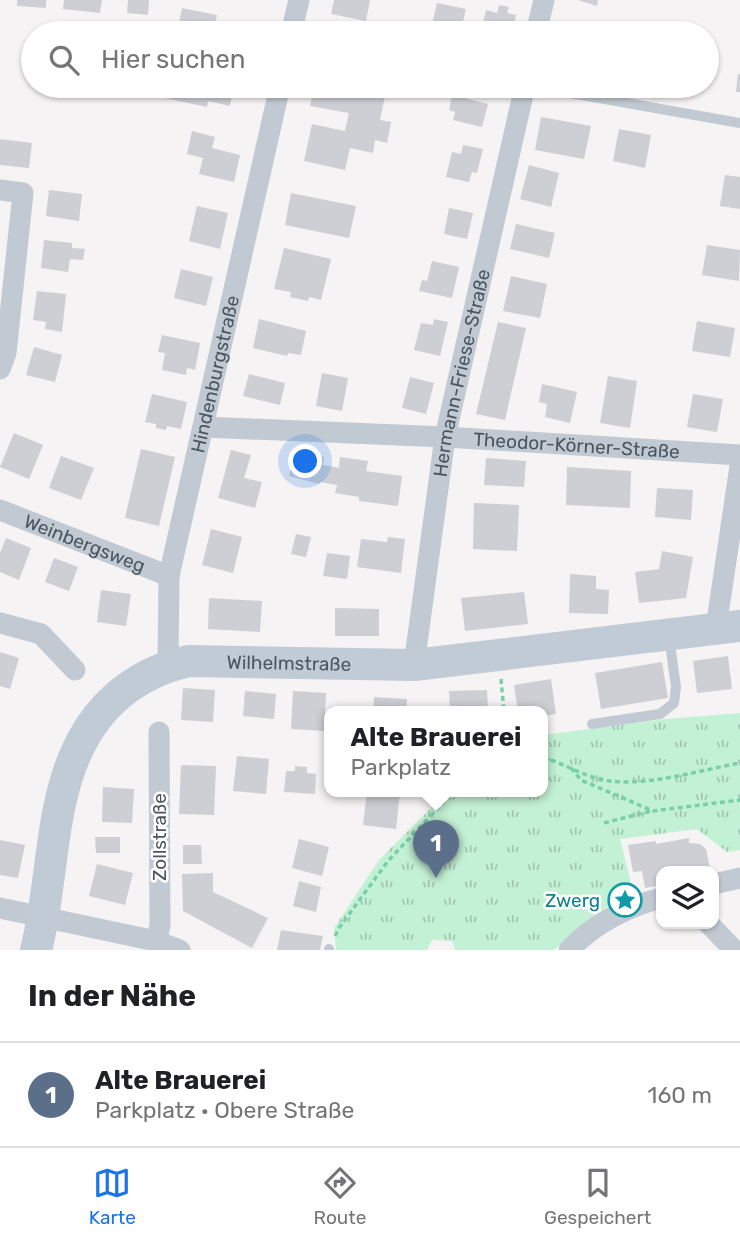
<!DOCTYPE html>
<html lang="de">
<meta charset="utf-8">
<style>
:root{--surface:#fff;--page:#f6f6f6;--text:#202124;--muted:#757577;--line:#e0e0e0;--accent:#1a73e8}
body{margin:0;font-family:Rubik,sans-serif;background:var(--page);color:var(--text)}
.controls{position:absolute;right:21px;bottom:21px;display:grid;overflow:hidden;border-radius:14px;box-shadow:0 2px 5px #0004}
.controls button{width:63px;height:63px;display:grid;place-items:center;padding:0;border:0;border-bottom:2px solid var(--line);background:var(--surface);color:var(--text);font:35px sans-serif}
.you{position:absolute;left:306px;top:462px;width:24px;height:24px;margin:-18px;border:5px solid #fff;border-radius:50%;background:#1a73e8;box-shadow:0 0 0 10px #1a73e833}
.badge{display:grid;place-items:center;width:46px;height:46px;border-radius:50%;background:var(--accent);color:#fff;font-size:23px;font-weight:700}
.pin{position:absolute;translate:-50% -58px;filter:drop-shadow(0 2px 4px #0008)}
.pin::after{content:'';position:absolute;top:37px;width:24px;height:21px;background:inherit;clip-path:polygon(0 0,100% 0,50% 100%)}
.popup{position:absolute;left:324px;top:706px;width:224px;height:91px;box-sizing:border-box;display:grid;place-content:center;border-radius:14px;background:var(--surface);filter:drop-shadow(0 2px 5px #0005);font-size:23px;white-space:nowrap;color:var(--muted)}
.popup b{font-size:26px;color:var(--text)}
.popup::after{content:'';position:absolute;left:50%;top:100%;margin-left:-14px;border:14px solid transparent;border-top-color:var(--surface)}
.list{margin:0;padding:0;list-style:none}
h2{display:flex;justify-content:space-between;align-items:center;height:91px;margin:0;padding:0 28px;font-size:30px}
h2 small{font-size:23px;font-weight:400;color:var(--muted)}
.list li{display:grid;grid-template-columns:46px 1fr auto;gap:21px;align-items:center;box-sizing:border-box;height:105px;padding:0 28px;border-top:2px solid var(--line)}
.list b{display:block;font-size:26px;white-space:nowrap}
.list p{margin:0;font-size:23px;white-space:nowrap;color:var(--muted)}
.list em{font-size:23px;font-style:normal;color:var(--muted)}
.icon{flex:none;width:38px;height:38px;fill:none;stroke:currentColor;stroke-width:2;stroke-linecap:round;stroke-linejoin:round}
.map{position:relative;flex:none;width:740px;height:950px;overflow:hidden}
.search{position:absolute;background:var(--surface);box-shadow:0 2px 5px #0004;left:21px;right:21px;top:21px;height:77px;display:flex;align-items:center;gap:18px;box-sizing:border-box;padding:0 24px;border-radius:38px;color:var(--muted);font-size:26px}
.sheet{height:196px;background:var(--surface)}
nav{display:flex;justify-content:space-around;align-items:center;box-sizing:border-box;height:98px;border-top:2px solid var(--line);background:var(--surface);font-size:19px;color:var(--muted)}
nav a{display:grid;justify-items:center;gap:4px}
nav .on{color:var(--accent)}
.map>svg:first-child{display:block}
.grass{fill:url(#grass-tufts)}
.building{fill:#cdcfd5}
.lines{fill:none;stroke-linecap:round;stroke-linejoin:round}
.path{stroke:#7ad0a6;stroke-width:3.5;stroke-dasharray:5 3.5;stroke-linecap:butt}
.lane{stroke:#c1cad2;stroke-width:10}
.street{stroke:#c1cad2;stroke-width:21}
.secondary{stroke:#c1cbd6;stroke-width:32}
.labels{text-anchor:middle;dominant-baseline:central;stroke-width:5;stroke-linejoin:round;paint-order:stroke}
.street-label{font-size:19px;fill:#4a5661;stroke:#fff}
.culture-label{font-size:19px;fill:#0d838f;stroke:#fff;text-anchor:end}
</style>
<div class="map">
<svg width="740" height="950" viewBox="0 0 740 950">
<defs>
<pattern id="grass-tufts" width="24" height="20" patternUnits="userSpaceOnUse" patternTransform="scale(1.75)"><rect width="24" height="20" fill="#c3f1d5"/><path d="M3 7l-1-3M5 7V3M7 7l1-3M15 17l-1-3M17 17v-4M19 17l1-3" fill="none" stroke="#a0c6b0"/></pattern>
</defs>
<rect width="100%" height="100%" fill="#f5f3f3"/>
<path class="grass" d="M 740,713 L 740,850 L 727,852 L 697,829 L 620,839 L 633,891 L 595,914 L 554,950 L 455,950 L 452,941 L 432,940 L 427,950 L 336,950 L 334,928 L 379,860 L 447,792 L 543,792 L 543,735 L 665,719 Z"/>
<g class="building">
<path d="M 17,0 L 46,0 L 46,8 L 17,6 Z"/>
<path d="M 64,0 L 102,0 L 100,13 L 63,9 Z"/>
<path d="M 128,0 L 149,0 L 148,15 L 127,13 Z"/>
<path d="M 334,0 L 370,0 L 366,21 L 331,14 Z"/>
<path d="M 578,0 L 598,0 L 597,6 Z"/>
<path d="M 437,3 L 466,9 L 460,33 L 430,33 Z"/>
<path d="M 499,5 L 509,7 L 507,13 L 516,15 L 512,33 L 481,33 L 486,10 L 497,13 Z"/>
<path d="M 182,8 L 217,15 L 213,33 L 177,33 Z"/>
<path d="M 562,28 L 579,32 L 579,33 L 561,33 Z"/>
<path d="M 635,28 L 650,30 L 650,33 L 634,33 Z"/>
<path d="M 738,74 L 740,74 L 740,92 L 736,92 Z"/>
<path d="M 162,86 L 242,86 L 239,96 L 232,94 L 230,106 L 208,101 L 207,107 L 160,97 Z"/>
<path d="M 314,86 L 387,86 L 380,120 L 391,122 L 387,143 L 375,140 L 373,153 L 350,148 L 345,170 L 304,161 L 312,124 L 345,131 L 349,113 L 310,106 Z"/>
<path d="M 452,95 L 488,104 L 482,127 L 453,120 L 455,112 L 449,110 Z"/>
<path d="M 541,117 L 591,126 L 584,159 L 535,150 Z"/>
<path d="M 619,129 L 651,135 L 645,168 L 613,161 Z"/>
<path d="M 192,131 L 215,137 L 212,148 L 240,155 L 234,182 L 199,174 L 203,158 L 187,154 Z"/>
<path d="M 0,139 L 32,143 L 29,168 L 0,165 Z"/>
<path d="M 463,145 L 483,149 L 477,173 L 472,172 L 469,182 L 446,177 L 452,152 L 461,154 Z"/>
<path d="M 529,165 L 559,173 L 551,207 L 520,199 Z"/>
<path d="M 725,175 L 740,177 L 740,209 L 720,206 Z"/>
<path d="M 49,190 L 82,194 L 79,221 L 46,216 Z"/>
<path d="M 291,193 L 356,206 L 349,238 L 285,225 Z"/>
<path d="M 197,206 L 228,213 L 220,249 L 189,241 Z"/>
<path d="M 449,208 L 473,213 L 467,239 L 444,234 Z"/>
<path d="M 516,224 L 555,233 L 549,258 L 510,249 Z"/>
<path d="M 44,240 L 72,243 L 72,248 L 85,249 L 83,260 L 70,259 L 68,272 L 41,268 Z"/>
<path d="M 707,245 L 740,250 L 739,281 L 702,275 Z"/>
<path d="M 284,248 L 331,259 L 321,300 L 309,297 L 308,301 L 290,297 L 291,292 L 274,289 Z"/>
<path d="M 432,261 L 459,267 L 452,298 L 419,291 L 422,280 L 427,281 Z"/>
<path d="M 181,269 L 213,277 L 206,306 L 174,298 Z"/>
<path d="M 511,276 L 547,284 L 540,318 L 503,311 Z"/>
<path d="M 37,291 L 66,294 L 62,332 L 45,329 L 46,322 L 33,320 Z"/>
<path d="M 259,319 L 306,331 L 301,355 L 288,353 L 287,356 L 253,348 Z"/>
<path d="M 434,319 L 448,322 L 440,356 L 414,350 L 421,323 L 433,325 Z"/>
<path d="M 697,321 L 735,328 L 730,357 L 692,351 Z"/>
<path d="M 498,322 L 526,328 L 505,420 L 476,414 Z"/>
<path d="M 162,335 L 200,343 L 195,370 L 187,368 L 186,375 L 162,370 L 165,353 L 158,352 Z"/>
<path d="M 34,347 L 62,355 L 55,382 L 26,375 Z"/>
<path d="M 322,373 L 348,378 L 342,411 L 316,406 Z"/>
<path d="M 249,374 L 285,383 L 280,405 L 243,396 Z"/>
<path d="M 608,376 L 637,381 L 630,428 L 600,423 Z"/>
<path d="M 410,377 L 434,383 L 426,414 L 402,408 Z"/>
<path d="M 542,384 L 577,392 L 570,423 L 545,417 L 547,404 L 539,402 Z"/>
<path d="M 152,394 L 187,402 L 181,429 L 167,426 L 166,430 L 156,428 L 156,424 L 145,422 Z"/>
<path d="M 693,394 L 723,399 L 717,432 L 687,427 Z"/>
<path d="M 14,433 L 43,445 L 29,479 L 0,467 Z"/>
<path d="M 141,449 L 175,457 L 159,526 L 125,518 Z"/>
<path d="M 231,450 L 251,455 L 244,478 L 262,482 L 255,508 L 218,498 Z"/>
<path d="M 295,450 L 324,457 L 323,465 L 339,468 L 340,457 L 368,461 L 366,471 L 402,476 L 398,506 L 359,501 L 359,497 L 335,493 L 337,485 L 320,482 L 319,484 L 289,476 Z"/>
<path d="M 61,456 L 94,468 L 81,500 L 49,488 Z"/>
<path d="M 486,458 L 526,461 L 524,487 L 484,485 Z"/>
<path d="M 567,467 L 631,471 L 630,508 L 566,505 Z"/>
<path d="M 657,488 L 693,490 L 691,520 L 655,517 Z"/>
<path d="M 474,503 L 519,505 L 517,551 L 473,549 Z"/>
<path d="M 211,529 L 242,537 L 233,573 L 202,565 Z"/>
<path d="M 296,534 L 311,537 L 306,557 L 291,554 Z"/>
<path d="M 388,537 L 405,539 L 401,573 L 357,567 L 361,539 L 387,542 Z"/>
<path d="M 6,538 L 31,548 L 19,580 L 0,572 L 0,553 Z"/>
<path d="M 662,551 L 693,557 L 686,598 L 639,603 L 635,572 L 659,569 Z"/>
<path d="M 327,553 L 350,556 L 347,579 L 323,576 Z"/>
<path d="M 54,558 L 78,567 L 69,591 L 45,582 Z"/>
<path d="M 570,574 L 596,576 L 596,589 L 609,590 L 608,614 L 569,613 Z"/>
<path d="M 101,590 L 131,594 L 126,626 L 97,622 Z"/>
<path d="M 524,592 L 528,624 L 465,631 L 461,598 Z"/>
<path d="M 209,598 L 262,601 L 260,632 L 208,629 Z"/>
<path d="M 335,608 L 379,609 L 379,636 L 335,636 Z"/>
<path d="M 0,652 L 19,658 L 10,689 L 0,686 Z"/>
<path d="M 728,656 L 732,689 L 697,693 L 693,661 Z"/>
<path d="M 662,662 L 668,698 L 601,709 L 595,673 Z"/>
<path d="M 551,679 L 556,714 L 543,716 L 543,712 L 518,712 L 514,685 Z"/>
<path d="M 183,688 L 215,690 L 213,722 L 181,720 Z"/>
<path d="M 487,690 L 488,712 L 450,712 L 449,691 Z"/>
<path d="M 245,691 L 276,694 L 274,719 L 243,716 Z"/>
<path d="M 293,691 L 326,693 L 324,731 L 291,729 Z"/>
<path d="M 374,697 L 407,699 L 406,712 L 373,712 Z"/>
<path d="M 237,756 L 269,759 L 266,794 L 233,791 Z"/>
<path d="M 181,765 L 216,766 L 214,815 L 179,814 Z"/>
<path d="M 295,766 L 307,767 L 307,773 L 316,774 L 315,794 L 284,792 L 286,771 L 295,771 Z"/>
<path d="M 103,787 L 134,789 L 132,823 L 102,822 Z"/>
<path d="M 367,792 L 400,792 L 396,829 L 363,825 Z"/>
<path d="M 95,837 L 120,837 L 120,853 L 96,853 Z"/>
<path d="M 689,838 L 689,843 L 700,844 L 706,849 L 710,869 L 661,871 L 661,885 L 645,888 L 642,871 L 633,872 L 628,845 L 656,841 L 656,844 Z"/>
<path d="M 299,839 L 329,847 L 322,876 L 292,868 Z"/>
<path d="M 0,840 L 25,845 L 18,878 L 0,875 Z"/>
<path d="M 183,845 L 201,845 L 202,864 L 183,864 Z"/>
<path d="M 97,864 L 133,873 L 125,905 L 89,896 Z"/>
<path d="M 213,873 L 213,892 L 268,918 L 252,948 L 183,911 L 182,874 Z"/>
<path d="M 299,881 L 321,887 L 316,912 L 293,906 Z"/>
<path d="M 281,930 L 323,936 L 320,950 L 277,950 Z"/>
</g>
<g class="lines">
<g class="path">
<path d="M 501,679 L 504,712"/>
<path d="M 543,757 C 565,764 586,778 610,781 C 649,786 701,770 740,763"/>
<path d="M 543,766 L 550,759"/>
<path d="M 571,768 L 581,780 L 653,811 L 740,800"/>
<path d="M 604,823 L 651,811"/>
<path d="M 335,936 L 339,928 L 388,861 L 453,792"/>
</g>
<g class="lane">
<path d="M 531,86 L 740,123"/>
<path d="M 592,724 L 660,714 L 674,703 L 676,687 L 669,637"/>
<path d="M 329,950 L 329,949"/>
</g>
<g class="street">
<path d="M 291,33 L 299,0"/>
<path d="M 536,33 L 544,0"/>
<path d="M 0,190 L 23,193 L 6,353 L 0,369"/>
<path id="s1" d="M 203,427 L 445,437 L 740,455"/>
<path id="s2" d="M 0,510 L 169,576"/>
<path d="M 0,623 L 41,634 L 75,670"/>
<path d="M 716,628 L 740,466"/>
<path id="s3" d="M 168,665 L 169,576 L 280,86"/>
<path id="s4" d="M 414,665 L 445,437 L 525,86"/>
<path d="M 714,884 L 740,878"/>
<path d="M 0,908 L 156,941 L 180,950"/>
<path d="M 709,924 L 734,950"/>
<path d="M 156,941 L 160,926 L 159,732"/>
<path d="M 569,950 C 594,924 627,907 661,898"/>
</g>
<path class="secondary" id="s5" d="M 36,950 C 58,866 45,763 114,699 C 136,679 161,667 189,661 L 414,665 L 740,626"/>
</g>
<defs>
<symbol id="sight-ring" viewBox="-11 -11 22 22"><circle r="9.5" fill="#fff" stroke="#0f9aa8" stroke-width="1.5"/><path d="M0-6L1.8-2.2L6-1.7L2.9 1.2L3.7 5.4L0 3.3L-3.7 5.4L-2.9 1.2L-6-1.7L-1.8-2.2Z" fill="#0f9aa8"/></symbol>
</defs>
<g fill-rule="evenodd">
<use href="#sight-ring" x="606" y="881" width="38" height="38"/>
</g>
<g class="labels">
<g class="street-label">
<text stroke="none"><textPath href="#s3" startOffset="296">Hindenburgstraße</textPath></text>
<text stroke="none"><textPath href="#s4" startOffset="296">Hermann-Friese-Straße</textPath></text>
<text stroke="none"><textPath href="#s1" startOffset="374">Theodor-Körner-Straße</textPath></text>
<text stroke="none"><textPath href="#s2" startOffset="91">Weinbergsweg</textPath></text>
<text stroke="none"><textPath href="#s5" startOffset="453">Wilhelmstraße</textPath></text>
<text transform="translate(159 837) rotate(-90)">Zollstraße</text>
</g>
<g class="culture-label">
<text x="600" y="900">Zwerg</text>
</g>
</g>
</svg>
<div class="controls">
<button><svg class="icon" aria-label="layers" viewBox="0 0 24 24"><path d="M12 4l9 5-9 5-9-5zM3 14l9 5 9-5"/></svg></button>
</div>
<div class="you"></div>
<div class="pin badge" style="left:436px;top:878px;background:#5c6f8a">1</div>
<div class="popup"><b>Alte Brauerei</b>Parkplatz</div>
<div class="search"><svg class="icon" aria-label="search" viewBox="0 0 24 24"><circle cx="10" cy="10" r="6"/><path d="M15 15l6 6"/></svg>Hier suchen</div>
</div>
<section class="sheet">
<h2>In der Nähe<small></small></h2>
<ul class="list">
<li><span class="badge" style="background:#5c6f8a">1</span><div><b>Alte Brauerei</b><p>Parkplatz · Obere Straße</p></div><em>160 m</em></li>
</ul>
</section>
<nav>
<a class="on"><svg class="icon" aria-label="map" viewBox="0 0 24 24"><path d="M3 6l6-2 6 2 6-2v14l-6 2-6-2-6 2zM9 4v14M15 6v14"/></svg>Karte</a>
<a><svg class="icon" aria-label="directions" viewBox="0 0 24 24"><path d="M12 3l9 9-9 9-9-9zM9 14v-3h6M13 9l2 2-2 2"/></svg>Route</a>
<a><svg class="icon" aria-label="saved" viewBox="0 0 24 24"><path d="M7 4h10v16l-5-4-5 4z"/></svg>Gespeichert</a>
</nav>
